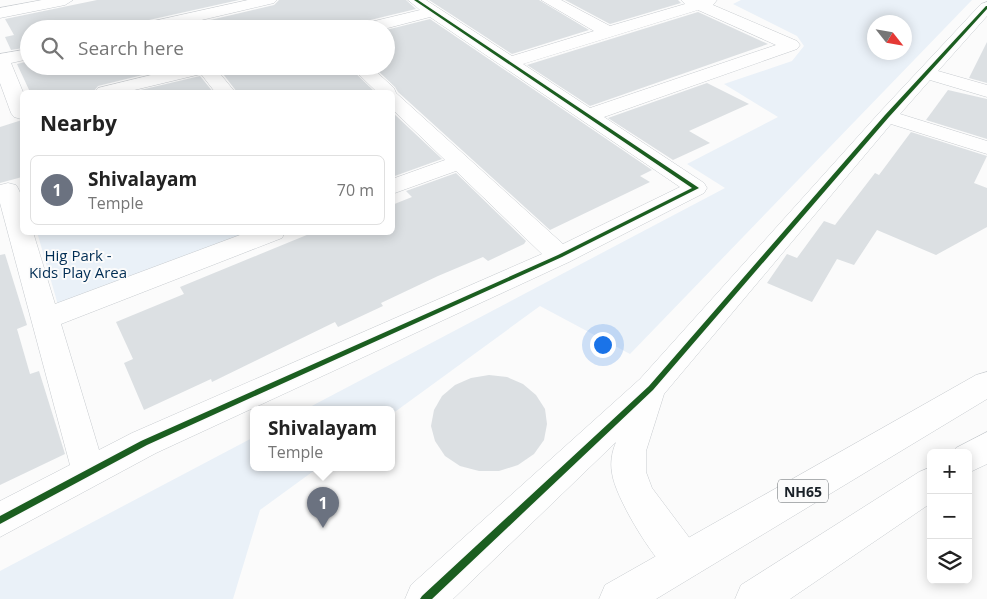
<!DOCTYPE html>
<meta charset="utf-8">
<style>
:root{--surface:#fff;--page:#f6f6f6;--text:#222;--muted:#767676;--line:#e0e0e0;--accent:#111827}
body{margin:0;font-family:"Open Sans",sans-serif;background:var(--page);color:var(--text)}
.controls{position:absolute;right:15px;bottom:15px;display:grid;overflow:hidden;border-radius:8px;box-shadow:0 2px 12px #0003}
.controls button{width:45px;height:45px;display:grid;place-items:center;padding:0;border:0;border-bottom:1px solid var(--line);background:var(--surface);color:var(--text);font:25px sans-serif}
.compass{position:absolute;left:867px;top:15px;width:45px;height:45px;border-radius:50%;background:var(--surface);box-shadow:0 2px 12px #0003;rotate:121deg}
.you{position:absolute;left:602px;top:344px;width:18px;height:18px;margin:-12px;border:4px solid #fff;border-radius:50%;background:#1a73e8;box-shadow:0 0 0 8px #1a73e833}
.badge{display:grid;place-items:center;width:32px;height:32px;border-radius:50%;background:var(--accent);color:#fff;font-size:16px;font-weight:700}
.pin{position:absolute;translate:-50% -41px;filter:drop-shadow(0 1px 2px #0008)}
.pin::after{content:'';position:absolute;top:26px;width:18px;height:15px;background:inherit;clip-path:polygon(0 0,100% 0,50% 100%)}
.popup{position:absolute;left:250px;top:406px;width:145px;height:65px;box-sizing:border-box;display:grid;place-content:center;border-radius:8px;background:var(--surface);filter:drop-shadow(0 1px 4px #0005);font-size:16px;white-space:nowrap;color:var(--muted)}
.popup b{font-size:19px;color:var(--text)}
.popup::after{content:'';position:absolute;left:50%;top:100%;margin-left:-10px;border:10px solid transparent;border-top-color:var(--surface)}
.list{margin:0;padding:0;list-style:none}
h2{display:flex;justify-content:space-between;align-items:center;height:65px;margin:0;padding:0 20px;font-size:21px}
h2 small{font-size:16px;font-weight:400;color:var(--muted)}
.list li{display:grid;grid-template-columns:32px 1fr auto;gap:15px;align-items:center;box-sizing:border-box;height:70px;margin:0 10px 10px;padding:0 10px;border:1px solid var(--line);border-radius:8px}
.list b{display:block;font-size:19px;white-space:nowrap}
.list p{margin:0;font-size:16px;white-space:nowrap;color:var(--muted)}
.list em{font-size:16px;font-style:normal;color:var(--muted)}
.icon{flex:none;width:28px;height:28px;fill:none;stroke:currentColor;stroke-width:2;stroke-linecap:round;stroke-linejoin:round}
.map{position:relative;flex:none;width:987px;height:599px;overflow:hidden}
.search{position:absolute;background:var(--surface);box-shadow:0 2px 12px #0003;left:20px;top:20px;width:375px;height:55px;display:flex;align-items:center;gap:12px;box-sizing:border-box;padding:0 18px;border-radius:28px;color:var(--muted);font-size:19px}
.panel{position:absolute;background:var(--surface);box-shadow:0 2px 12px #0003;left:20px;top:90px;width:375px;height:145px;border-radius:8px}
.map>svg:first-child{display:block}
.green{fill:#eaf1f8;fill-rule:evenodd}
.building{fill:#dce0e3}
.lines{fill:none;stroke-linecap:round;stroke-linejoin:round}
.minor-casing{stroke:#c7cbcf;stroke-width:1}
.trunk-casing{stroke:#c7cbcf;stroke-width:1}
.minor{fill:#fefefe;fill-rule:evenodd}
.trunk{fill:#fefefe;fill-rule:evenodd}
.cycleway-casing{stroke:#fbfbfb;stroke-width:3}
.cycleway{fill:#1b5e20;fill-rule:evenodd}
.labels{text-anchor:middle;dominant-baseline:central;stroke-width:4;stroke-linejoin:round;paint-order:stroke}
.shield{fill:#fbfbfb;stroke:#5d6267;stroke-width:1}
.shield-label{font-size:14px;font-weight:bold;fill:#192027}
.park-label{font-size:15px;fill:#002d54;stroke:#fbfbfb}
</style>
<div class="map">
<svg width="987" height="599" viewBox="0 0 987 599">
<rect width="100%" height="100%" fill="#fbfbfb"/>
<g class="green">
<path d="M 741,0 L 972,0 L 630,354 L 540,306 L 392,414 L 392,409 L 306,409 L 725,188 L 687,164 L 778,117 L 724,84 L 792,61 L 804,46 L 797,36 L 733,4 ZM 874,22 L 904,22 L 904,52 L 874,52 Z"/>
<path d="M 37,232 L 249,233 L 58,305 Z"/>
<path d="M 254,437 L 254,467 L 319,467 L 260,510 L 233,599 L 0,599 L 0,571 Z"/>
</g>
<g class="building">
<path d="M 97,0 L 239,0 L 140,22 L 130,29 L 29,29 L 29,47 L 11,50 L 5,37 L 14,35 L 5,19 Z"/>
<path d="M 279,0 L 406,0 L 416,9 L 358,23 L 354,29 L 172,29 L 274,5 Z"/>
<path d="M 429,0 L 539,0 L 589,30 L 512,54 Z"/>
<path d="M 565,0 L 678,0 L 681,3 L 610,24 Z"/>
<path d="M 698,12 L 768,44 L 590,106 L 527,65 Z"/>
<path d="M 430,19 L 652,170 L 640,176 L 650,182 L 550,230 L 398,92 L 395,87 L 373,66 L 386,66 L 386,30 Z"/>
<path d="M 987,42 L 987,83 L 969,78 Z"/>
<path d="M 29,61 L 29,66 L 179,66 L 98,86 L 93,92 L 30,92 L 17,64 Z"/>
<path d="M 223,66 L 348,66 L 375,92 L 237,92 L 220,70 Z"/>
<path d="M 200,76 L 213,92 L 132,92 Z"/>
<path d="M 707,83 L 749,104 L 689,131 L 710,143 L 673,160 L 608,118 Z"/>
<path d="M 948,90 L 987,99 L 987,139 L 926,120 Z"/>
<path d="M 392,112 L 442,159 L 392,177 Z"/>
<path d="M 22,120 L 22,177 L 0,183 L 0,127 Z"/>
<path d="M 911,132 L 987,156 L 974,183 L 987,188 L 987,227 L 936,255 L 877,230 L 854,265 L 837,259 L 812,302 L 767,283 L 787,254 L 797,258 L 824,221 L 835,225 L 875,173 L 879,175 Z"/>
<path d="M 456,173 L 526,241 L 524,244 L 488,261 L 483,257 L 438,276 L 381,303 L 383,306 L 338,327 L 335,322 L 212,382 L 211,379 L 144,410 L 124,363 L 133,359 L 116,322 L 184,294 L 180,287 L 314,232 L 392,232 L 392,205 L 412,197 L 406,191 Z"/>
<path d="M 5,254 L 27,325 L 17,329 L 30,374 L 39,371 L 65,454 L 0,485 L 0,255 Z"/>
<path d="M 489,375 L 507,377 L 523,384 L 536,395 L 545,409 L 547,424 L 544,440 L 534,454 L 518,465 L 499,471 L 479,471 L 460,466 L 445,456 L 435,441 L 431,426 L 434,410 L 442,396 L 455,385 L 471,378 Z"/>
</g>
<g class="lines">
<defs>
<g id="minor">
<path d="M 42,0 L 73,0 L 65,5 L 0,18 L 0,8 Z"/>
<path d="M 248,0 L 277,0 L 274,3 L 163,29 L 132,29 L 140,24 Z"/>
<path d="M 408,0 L 426,0 L 512,56 L 594,31 L 541,0 L 561,0 L 610,26 L 685,4 L 681,0 L 717,0 L 713,5 L 797,41 L 800,45 L 797,49 L 604,117 L 704,183 L 707,188 L 704,193 L 569,262 L 156,453 L 0,537 L 0,501 L 70,465 L 0,203 L 0,185 L 8,183 L 16,185 C 26,199 22,217 22,232 L 33,232 L 55,304 L 248,232 L 285,232 L 282,238 L 61,324 L 99,450 L 132,433 L 542,254 L 456,171 L 392,194 L 392,179 L 445,160 L 392,109 L 392,92 L 377,92 L 350,66 L 370,66 L 394,88 L 396,93 L 563,244 L 680,187 L 430,17 L 384,29 L 356,29 L 358,25 L 420,10 ZM 698,10 L 776,45 L 590,108 L 523,64 Z"/>
<path d="M 987,2 L 987,16 L 938,71 L 987,85 L 987,97 L 930,80 L 900,114 L 987,141 L 987,154 L 891,124 L 664,394 L 646,451 L 646,472 L 652,488 L 697,548 L 703,561 L 697,574 L 684,580 C 680,578 673,576 670,573 C 651,556 615,497 612,473 C 610,462 612,452 616,442 L 453,599 L 405,599 L 411,585 L 640,379 L 880,112 L 981,4 Z"/>
<path d="M 29,49 L 29,59 L 11,63 L 23,92 L 21,119 L 14,117 L 11,113 L 0,83 L 0,54 Z"/>
<path d="M 188,66 L 221,66 L 217,70 L 235,92 L 215,92 L 201,74 L 126,92 L 95,92 L 98,88 Z"/>
</g>
<g id="trunk">
<path d="M 987,372 L 987,399 L 656,599 L 599,599 L 605,585 L 976,375 Z"/>
<path d="M 987,432 L 987,464 L 968,473 L 968,453 L 954,453 L 956,448 Z"/>
<path d="M 931,467 L 931,503 L 790,599 L 735,599 L 741,585 L 919,472 Z"/>
</g>
</defs>
<use href="#minor" class="minor-casing"/>
<use href="#trunk" class="trunk-casing"/>
<use href="#minor" class="minor"/>
<use href="#trunk" class="trunk"/>
<defs>
<g id="cycleway">
<path d="M 414,0 L 418,0 L 699,188 L 562,257 L 147,445 L 0,524 L 0,516 L 141,441 L 558,255 L 692,188 Z"/>
<path d="M 986,6 L 987,6 L 987,9 L 889,117 L 653,390 L 432,599 L 420,599 L 422,596 L 649,386 L 885,115 Z"/>
</g>
</defs>
<use href="#cycleway" class="cycleway-casing"/>
<use href="#cycleway" class="cycleway"/>
</g>
<g class="labels">
<rect class="shield" x="778" y="479.5" width="50" height="23" rx="4"/>
<g class="shield-label">
<text x="803" y="491">NH65</text>
</g>
<g class="park-label">
<text x="78" y="255">Hig Park -<tspan x="78" dy="17">Kids Play Area</tspan></text>
</g>
</g>
</svg>
<div class="controls">
<button>+</button>
<button>−</button>
<button><svg class="icon" aria-label="layers" viewBox="0 0 24 24"><path d="M12 4l9 5-9 5-9-5zM3 14l9 5 9-5"/></svg></button>
</div>
<svg class="compass" viewBox="-18 -18 36 36"><path d="M0-13l5 13h-10z" fill="#e53935"/><path d="M0 13l5-13h-10z" fill="#767676"/></svg>
<div class="you"></div>
<div class="pin badge" style="left:323px;top:528px;background:#6b7280">1</div>
<div class="popup"><b>Shivalayam</b>Temple</div>
<div class="search"><svg class="icon" aria-label="search" viewBox="0 0 24 24"><circle cx="10" cy="10" r="6"/><path d="M15 15l6 6"/></svg>Search here</div>
<section class="panel">
<h2>Nearby<small></small></h2>
<ul class="list">
<li><span class="badge" style="background:#6b7280">1</span><div><b>Shivalayam</b><p>Temple</p></div><em>70 m</em></li>
</ul>
</section>
</div>
